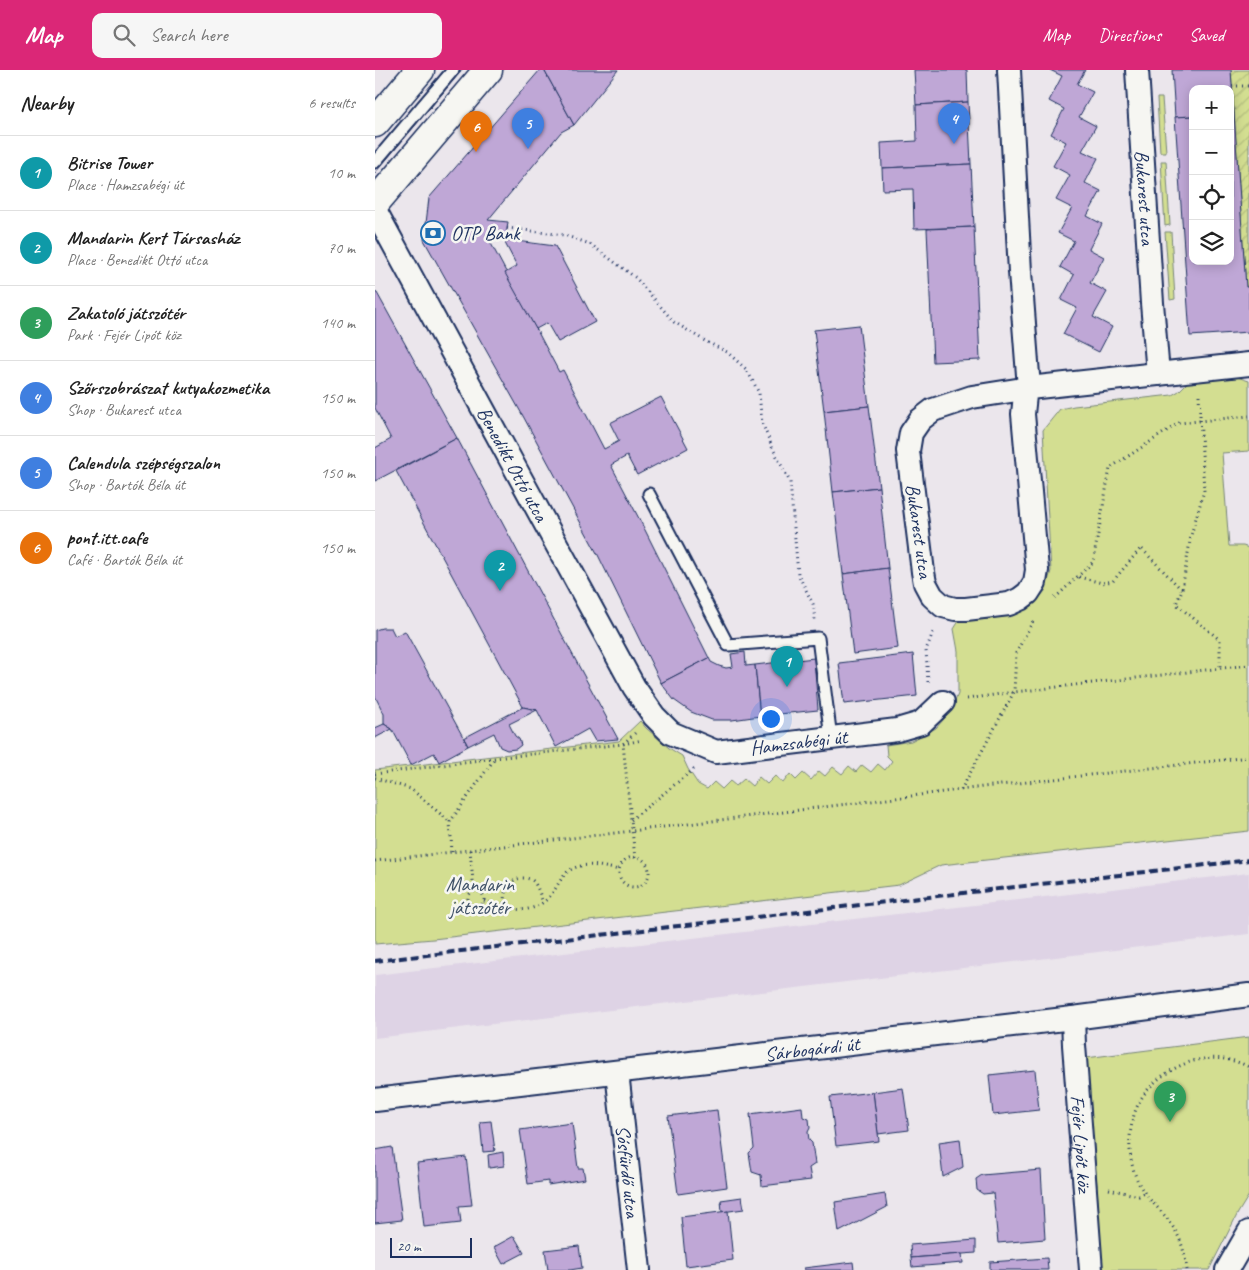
<!DOCTYPE html>
<meta charset="utf-8">
<style>
:root{--surface:#fff;--page:#f6f6f6;--text:#222;--muted:#767676;--line:#e0e0e0;--accent:#db2777}
body{margin:0;font-family:Caveat,sans-serif;background:var(--page);color:var(--text)}
.controls{position:absolute;right:15px;top:15px;display:grid;overflow:hidden;border-radius:10px;box-shadow:0 2px 12px #0003}
.controls button{width:45px;height:45px;display:grid;place-items:center;padding:0;border:0;border-bottom:1px solid var(--line);background:var(--surface);color:var(--text);font:25px sans-serif}
.scale{position:absolute;left:15px;bottom:12px;width:82px;box-sizing:border-box;padding-left:5px;border:2px solid #1b2f5e;border-top:0;font-size:14px;line-height:18px;white-space:nowrap;color:#1b2f5e;-webkit-text-stroke:4px #f6f6f2;paint-order:stroke}
.you{position:absolute;left:395px;top:648px;width:18px;height:18px;margin:-12px;border:4px solid #fff;border-radius:50%;background:#1a73e8;box-shadow:0 0 0 8px #1a73e833}
.badge{display:grid;place-items:center;width:32px;height:32px;border-radius:50%;background:var(--accent);color:#fff;font-size:16px;font-weight:700}
.pin{position:absolute;translate:-50% -41px;filter:drop-shadow(0 1px 2px #0008)}
.pin::after{content:'';position:absolute;top:26px;width:18px;height:15px;background:inherit;clip-path:polygon(0 0,100% 0,50% 100%)}
.list{margin:0;padding:0;list-style:none}
h2{display:flex;justify-content:space-between;align-items:center;height:65px;margin:0;padding:0 20px;font-size:21px}
h2 small{font-size:16px;font-weight:400;color:var(--muted)}
.list li{display:grid;grid-template-columns:32px 1fr auto;gap:15px;align-items:center;box-sizing:border-box;height:75px;padding:0 20px;border-top:1px solid var(--line)}
.list b{display:block;font-size:19px;white-space:nowrap}
.list p{margin:0;font-size:16px;white-space:nowrap;color:var(--muted)}
.list em{font-size:16px;font-style:normal;color:var(--muted)}
.icon{flex:none;width:28px;height:28px;fill:none;stroke:currentColor;stroke-width:2;stroke-linecap:round;stroke-linejoin:round}
.map{position:relative;flex:none;width:874px;height:1200px;overflow:hidden}
header{display:flex;align-items:center;gap:30px;box-sizing:border-box;height:70px;padding:0 25px;background:var(--accent);color:#fff}
header strong{font-size:24px}
nav{display:flex;gap:28px;margin-inline-start:auto;font-size:18px}
.search{width:350px;height:45px;background:var(--page);display:flex;align-items:center;gap:12px;box-sizing:border-box;padding:0 18px;border-radius:10px;color:var(--muted);font-size:19px}
main{display:flex}
aside{flex:1;background:var(--surface)}
.map>svg:first-child{display:block}
.built{fill:#ded3e5}
.green{fill:#d3de91;stroke:#778678}
.garden{fill:url(#garden-furrows);stroke:#778678}
.building{fill:#bfa7d6;stroke:#1b2f5e}
.lines{fill:none;stroke-linecap:round;stroke-linejoin:round}
.service-casing{stroke:#1b2f5e;stroke-width:15}
.minor-casing{stroke:#1b2f5e;stroke-width:26}
.secondary-casing{stroke:#1b2f5e;stroke-width:31}
.path{stroke:#1b2f5e;stroke-width:3;stroke-dasharray:1 4;stroke-linecap:butt}
.service{stroke:#f6f6f2;stroke-width:11}
.minor{stroke:#f6f6f2;stroke-width:22}
.secondary{stroke:#f6f6f2;stroke-width:28}
.tram{stroke:#1b2f5e;stroke-width:1}
.rail{stroke:#1b2f5e;stroke-width:4;stroke-dasharray:8 4;stroke-linecap:butt}
.labels{text-anchor:middle;dominant-baseline:central;stroke-width:5;stroke-linejoin:round;paint-order:stroke}
.street-label{font-size:20px;fill:#1b2f5e;stroke:#f6f6f2}
.poi-label{font-size:20px;fill:#1b2f5e;stroke:#f6f6f2;text-anchor:start}
.park-label{font-size:20px;fill:#405268;stroke:#f6f6f2}
</style>
<header>
<strong>Map</strong>
<div class="search"><svg class="icon" aria-label="search" viewBox="0 0 24 24"><circle cx="10" cy="10" r="6"/><path d="M15 15l6 6"/></svg>Search here</div>
<nav><a>Map</a><a>Directions</a><a>Saved</a></nav>
</header>
<main>
<aside>
<h2>Nearby<small>6 results</small></h2>
<ul class="list">
<li><span class="badge" style="background:#0f9aa8">1</span><div><b>Bitrise Tower</b><p>Place · Hamzsabégi út</p></div><em>10 m</em></li>
<li><span class="badge" style="background:#0f9aa8">2</span><div><b>Mandarin Kert Társasház</b><p>Place · Benedikt Ottó utca</p></div><em>70 m</em></li>
<li><span class="badge" style="background:#2e9e5b">3</span><div><b>Zakatoló játszótér</b><p>Park · Fejér Lipót köz</p></div><em>140 m</em></li>
<li><span class="badge" style="background:#3f7fe0">4</span><div><b>Szőrszobrászat kutyakozmetika</b><p>Shop · Bukarest utca</p></div><em>150 m</em></li>
<li><span class="badge" style="background:#3f7fe0">5</span><div><b>Calendula szépségszalon</b><p>Shop · Bartók Béla út</p></div><em>150 m</em></li>
<li><span class="badge" style="background:#e8710a">6</span><div><b>pont.itt.cafe</b><p>Café · Bartók Béla út</p></div><em>150 m</em></li>
</ul>
</aside>
<div class="map">
<svg width="874" height="1200" viewBox="0 0 874 1200">
<defs>
<pattern id="garden-furrows" width="10" height="10" patternUnits="userSpaceOnUse" patternTransform="scale(1.25)"><rect width="10" height="10" fill="#d3de91"/><path d="M-1 1l2-2M0 10L10 0M9 11l2-2" fill="none" stroke="#b5bf7f"/></pattern>
</defs>
<rect width="100%" height="100%" fill="#ebe6ec"/>
<filter id="ink" filterUnits="userSpaceOnUse"><feTurbulence type="fractalNoise" baseFrequency=".02" numOctaves="2"/><feDisplacementMap in="SourceGraphic" scale="10" xChannelSelector="R" yChannelSelector="G"/><feConvolveMatrix kernelMatrix="1 2 1 2 8 2 1 2 1" color-interpolation-filters="sRGB"/></filter>
<g filter="url(#ink)">
<path class="built" d="M 874,803 L 874,864 L 0,968 L 0,905 Z"/>
<g class="green">
<path d="M 782,28 L 787,28 L 791,82 L 785,82 Z"/>
<path d="M 786,91 L 791,91 L 795,155 L 790,156 Z"/>
<path d="M 790,162 L 796,162 L 800,229 L 795,230 Z"/>
<path d="M 859,306 L 874,311 L 874,381 L 847,383 L 854,476 L 868,476 L 874,478 L 874,761 L 566,795 L 524,815 L 58,869 L 0,874 L 0,700 L 244,671 L 265,651 L 271,658 L 294,678 L 307,686 L 313,699 L 323,714 L 332,719 L 339,712 L 347,719 L 355,711 L 361,716 L 369,709 L 377,716 L 384,707 L 392,714 L 400,706 L 408,713 L 415,704 L 421,710 L 428,703 L 436,710 L 444,701 L 450,706 L 458,697 L 467,704 L 474,696 L 481,702 L 487,695 L 496,702 L 503,694 L 510,700 L 517,691 L 512,686 L 511,675 L 536,671 L 561,658 L 576,641 L 583,624 L 583,581 L 579,559 L 584,551 L 615,549 L 644,543 L 658,535 L 670,521 L 676,501 L 668,360 L 685,339 L 699,336 L 797,325 L 804,321 L 814,311 Z"/>
<path d="M 874,967 L 874,1125 L 863,1143 L 834,1200 L 727,1200 L 722,1116 L 711,988 Z"/>
</g>
<path class="garden" d="M 856,0 L 874,0 L 874,217 L 871,217 Z"/>
<g class="building">
<path d="M 165,0 L 169,0 L 199,55 L 186,62 L 113,150 L 133,152 L 131,166 L 111,164 L 184,302 L 188,300 L 229,379 L 244,371 L 235,353 L 286,327 L 313,378 L 262,405 L 252,386 L 236,395 L 270,460 L 334,588 L 286,613 L 223,485 L 148,346 L 49,170 L 54,128 Z"/>
<path d="M 169,0 L 243,0 L 199,55 Z"/>
<path d="M 539,0 L 592,0 L 593,32 L 541,35 Z"/>
<path d="M 675,0 L 710,0 L 702,14 L 718,22 L 704,47 L 721,56 L 707,81 L 723,88 L 710,113 L 726,121 L 712,146 L 727,154 L 714,179 L 729,187 L 715,213 L 732,222 L 718,247 L 737,257 L 724,282 L 688,264 L 702,238 L 686,230 L 699,205 L 685,197 L 699,171 L 683,163 L 697,138 L 681,130 L 695,105 L 678,96 L 691,72 L 676,64 L 689,39 L 674,31 L 687,6 Z"/>
<path d="M 797,0 L 856,0 L 859,43 L 855,44 L 855,19 L 818,19 L 818,46 L 800,47 Z"/>
<path d="M 593,32 L 596,94 L 507,98 L 506,73 L 542,71 L 541,35 Z"/>
<path d="M 859,43 L 871,217 L 874,217 L 874,262 L 815,266 L 800,47 L 818,46 L 818,191 L 855,191 L 855,44 Z"/>
<path d="M 596,94 L 599,157 L 539,159 L 538,119 L 508,120 L 507,98 Z"/>
<path d="M 599,157 L 605,290 L 558,292 L 552,159 Z"/>
<path d="M 134,170 L 180,176 L 220,252 L 183,272 L 172,253 L 161,259 L 130,203 L 142,196 L 130,173 Z"/>
<path d="M 0,222 L 2,223 L 82,368 L 0,411 L 0,378 L 16,369 L 0,338 Z"/>
<path d="M 484,255 L 494,336 L 449,341 L 439,260 Z"/>
<path d="M 494,336 L 504,417 L 458,422 L 449,341 Z"/>
<path d="M 82,368 L 208,604 L 243,669 L 220,671 L 213,659 L 181,677 L 162,640 L 148,637 L 21,401 Z"/>
<path d="M 504,417 L 513,498 L 468,504 L 458,422 Z"/>
<path d="M 513,498 L 523,578 L 478,584 L 468,504 Z"/>
<path d="M 7,558 L 16,558 L 20,566 L 30,561 L 93,676 L 64,692 L 59,683 L 36,695 L 17,659 L 9,654 L 9,644 L 0,626 L 0,560 Z"/>
<path d="M 370,582 L 371,596 L 380,595 L 385,646 L 357,650 L 337,650 L 316,642 L 299,630 L 286,613 L 334,588 L 336,592 L 344,596 L 351,598 L 358,597 L 356,584 Z"/>
<path d="M 538,584 L 542,626 L 469,634 L 464,593 Z"/>
<path d="M 439,588 L 443,640 L 385,646 L 380,595 Z"/>
<path d="M 148,637 L 162,640 L 134,654 L 140,666 L 144,669 L 146,675 L 141,679 L 132,680 L 125,677 L 119,663 L 93,676 L 89,668 Z"/>
<path d="M 9,654 L 17,659 L 0,668 L 0,658 Z"/>
<path d="M 660,1000 L 664,1040 L 618,1045 L 614,1005 Z"/>
<path d="M 528,1018 L 534,1060 L 503,1064 L 498,1022 Z"/>
<path d="M 498,1022 L 504,1071 L 461,1076 L 455,1027 Z"/>
<path d="M 427,1037 L 428,1047 L 434,1049 L 435,1058 L 433,1062 L 434,1070 L 437,1073 L 440,1094 L 434,1098 L 436,1110 L 387,1116 L 386,1105 L 377,1102 L 374,1083 L 379,1078 L 375,1044 Z"/>
<path d="M 342,1040 L 352,1117 L 303,1124 L 293,1046 Z"/>
<path d="M 116,1051 L 120,1081 L 108,1082 L 105,1052 Z"/>
<path d="M 197,1053 L 203,1098 L 208,1098 L 210,1109 L 173,1115 L 173,1111 L 153,1114 L 145,1060 Z"/>
<path d="M 585,1069 L 588,1097 L 568,1107 L 564,1072 Z"/>
<path d="M 17,1077 L 27,1150 L 0,1153 L 0,1080 Z"/>
<path d="M 128,1082 L 129,1096 L 114,1098 L 113,1085 Z"/>
<path d="M 91,1087 L 97,1135 L 84,1136 L 86,1153 L 49,1157 L 42,1093 Z"/>
<path d="M 666,1100 L 670,1169 L 623,1173 L 618,1123 L 608,1124 L 602,1120 L 601,1109 L 607,1105 Z"/>
<path d="M 510,1124 L 512,1137 L 464,1162 L 460,1132 Z"/>
<path d="M 367,1127 L 369,1139 L 347,1142 L 346,1130 Z"/>
<path d="M 353,1141 L 358,1190 L 311,1196 L 306,1147 Z"/>
<path d="M 139,1166 L 149,1183 L 128,1194 L 119,1177 Z"/>
<path d="M 601,1170 L 601,1183 L 536,1188 L 535,1175 Z"/>
<path d="M 204,1176 L 207,1198 L 195,1200 L 173,1200 L 170,1180 Z"/>
<path d="M 587,1184 L 588,1193 L 537,1197 L 536,1188 Z"/>
<path d="M 672,1188 L 673,1200 L 615,1200 L 615,1192 Z"/>
<path d="M 478,1192 L 479,1200 L 429,1200 L 429,1198 Z"/>
</g>
<g class="lines">
<defs>
<g id="service">
<path d="M 0,92 L 78,0"/>
<path d="M 274,424 L 353,575 L 443,568 L 456,668"/>
</g>
<g id="minor">
<path d="M 634,0 L 645,202 L 654,318 L 650,325 L 648,344 L 661,489 L 662,500 L 660,512 L 653,523 L 645,529 L 634,534 L 591,539 L 580,539 L 568,536 L 557,526 L 550,513 L 548,502 L 533,381 L 536,363 L 545,350 L 558,340 L 597,327 L 654,318 L 874,294"/>
<path id="s1" d="M 762,0 L 777,233 L 783,304"/>
<path id="s2" d="M 0,140 L 259,617 L 279,646 L 296,663 L 341,682 L 522,660 L 546,653 L 568,632"/>
<path id="s3" d="M 698,948 L 699,975 L 716,1200"/>
<path id="s4" d="M 242,1002 L 264,1200"/>
<path id="s5" d="M 0,1030 L 698,948 L 874,925"/>
<path d="M 852,1200 L 874,1162"/>
</g>
<g id="secondary">
<path d="M 0,53 L 45,0"/>
<path d="M 0,133 L 113,0"/>
</g>
</defs>
<use href="#service" class="service-casing"/>
<use href="#minor" class="minor-casing"/>
<use href="#secondary" class="secondary-casing"/>
<g class="path">
<path d="M 857,16 L 874,16"/>
<path d="M 132,158 L 189,165 L 215,174 L 261,208 L 299,252 L 330,271 L 352,282 L 372,300 L 384,323 L 387,353 L 398,379 L 415,412 L 423,504 L 438,534 L 440,550"/>
<path d="M 824,325 L 829,421 L 816,465 L 807,520 L 801,534 L 845,570 L 845,598"/>
<path d="M 704,507 L 727,513 L 738,511 L 766,478 L 806,519"/>
<path d="M 680,528 L 718,492 L 735,398 L 804,353 L 874,346"/>
<path d="M 553,612 L 551,580 L 559,560"/>
<path d="M 592,629 L 639,622 L 874,595"/>
<path d="M 0,704 L 120,688 L 248,674 L 267,670"/>
<path d="M 0,708 L 36,719 L 75,752"/>
<path d="M 586,720 L 639,622 L 641,583 L 658,551"/>
<path d="M 256,750 L 319,699"/>
<path d="M 95,780 L 99,821"/>
<path d="M 77,782 L 75,752 L 120,688"/>
<circle cx="259" cy="802" r="15"/>
<path d="M 260,788 L 248,674 L 260,663"/>
<path d="M 0,791 L 257,761 L 608,717 L 874,687"/>
<circle cx="101" cy="829" r="8"/>
<path d="M 109,831 C 133,839 156,848 176,825 C 183,816 186,806 195,800 C 210,791 229,797 244,800"/>
<path d="M 130,838 C 127,824 132,810 147,808 C 151,808 154,808 158,811 C 163,816 165,826 168,832"/>
<path d="M 734,1119 L 764,1126 L 770,1123"/>
<path d="M 812,1200 C 810,1185 807,1170 798,1157 C 791,1145 780,1136 771,1125 C 754,1102 751,1072 759,1045 C 765,1025 779,1010 797,1000 C 821,986 849,984 874,997"/>
</g>
<use href="#service" class="service"/>
<use href="#minor" class="minor"/>
<use href="#secondary" class="secondary"/>
<g class="tram">
<path d="M 0,82 L 70,0"/>
<path d="M 0,103 L 87,0"/>
</g>
<path class="rail" d="M 0,891 L 874,790"/>
</g>
</g>
<defs>
<symbol id="bank-ring" viewBox="-11 -11 22 22"><circle r="9.5" fill="#f6f6f2" stroke="#1f6fb2" stroke-width="1.5"/><path d="M-6-4H6V4H-6ZM0-2.3a2.3 2.3 0 1 0 0 4.6a2.3 2.3 0 1 0 0-4.6Z" fill="#1f6fb2"/></symbol>
</defs>
<g fill-rule="evenodd">
<use href="#bank-ring" x="44" y="149" width="28" height="28"/>
</g>
<g class="labels">
<g class="street-label">
<text stroke="none"><textPath href="#s1" startOffset="128">Bukarest utca</textPath></text>
<text stroke="none"><textPath href="#s2" startOffset="289">Benedikt Ottó utca</textPath></text>
<text transform="translate(544 461) rotate(82)">Bukarest utca</text>
<text stroke="none"><textPath href="#s2" startOffset="734">Hamzsabégi út</textPath></text>
<text stroke="none"><textPath href="#s5" startOffset="440">Sárbogárdi út</textPath></text>
<text stroke="none"><textPath href="#s3" startOffset="126">Fejér Lipót köz</textPath></text>
<text stroke="none"><textPath href="#s4" startOffset="100">Sósfürdő utca</textPath></text>
</g>
<g class="poi-label">
<text x="76" y="163">OTP Bank</text>
</g>
<g class="park-label">
<text x="105" y="814">Mandarin<tspan x="105" dy="23">játszótér</tspan></text>
</g>
</g>
</svg>
<div class="controls">
<button>+</button>
<button>−</button>
<button><svg class="icon" aria-label="locate" viewBox="0 0 24 24"><circle cx="12" cy="12" r="6"/><path d="M12 2v4M12 18v4M2 12h4M18 12h4"/></svg></button>
<button><svg class="icon" aria-label="layers" viewBox="0 0 24 24"><path d="M12 4l9 5-9 5-9-5zM3 14l9 5 9-5"/></svg></button>
</div>
<div class="scale">20 m</div>
<div class="you"></div>
<div class="pin badge" style="left:412px;top:617px;background:#0f9aa8">1</div>
<div class="pin badge" style="left:125px;top:521px;background:#0f9aa8">2</div>
<div class="pin badge" style="left:795px;top:1052px;background:#2e9e5b">3</div>
<div class="pin badge" style="left:579px;top:74px;background:#3f7fe0">4</div>
<div class="pin badge" style="left:153px;top:79px;background:#3f7fe0">5</div>
<div class="pin badge" style="left:101px;top:82px;background:#e8710a">6</div>
</div>
</main>
